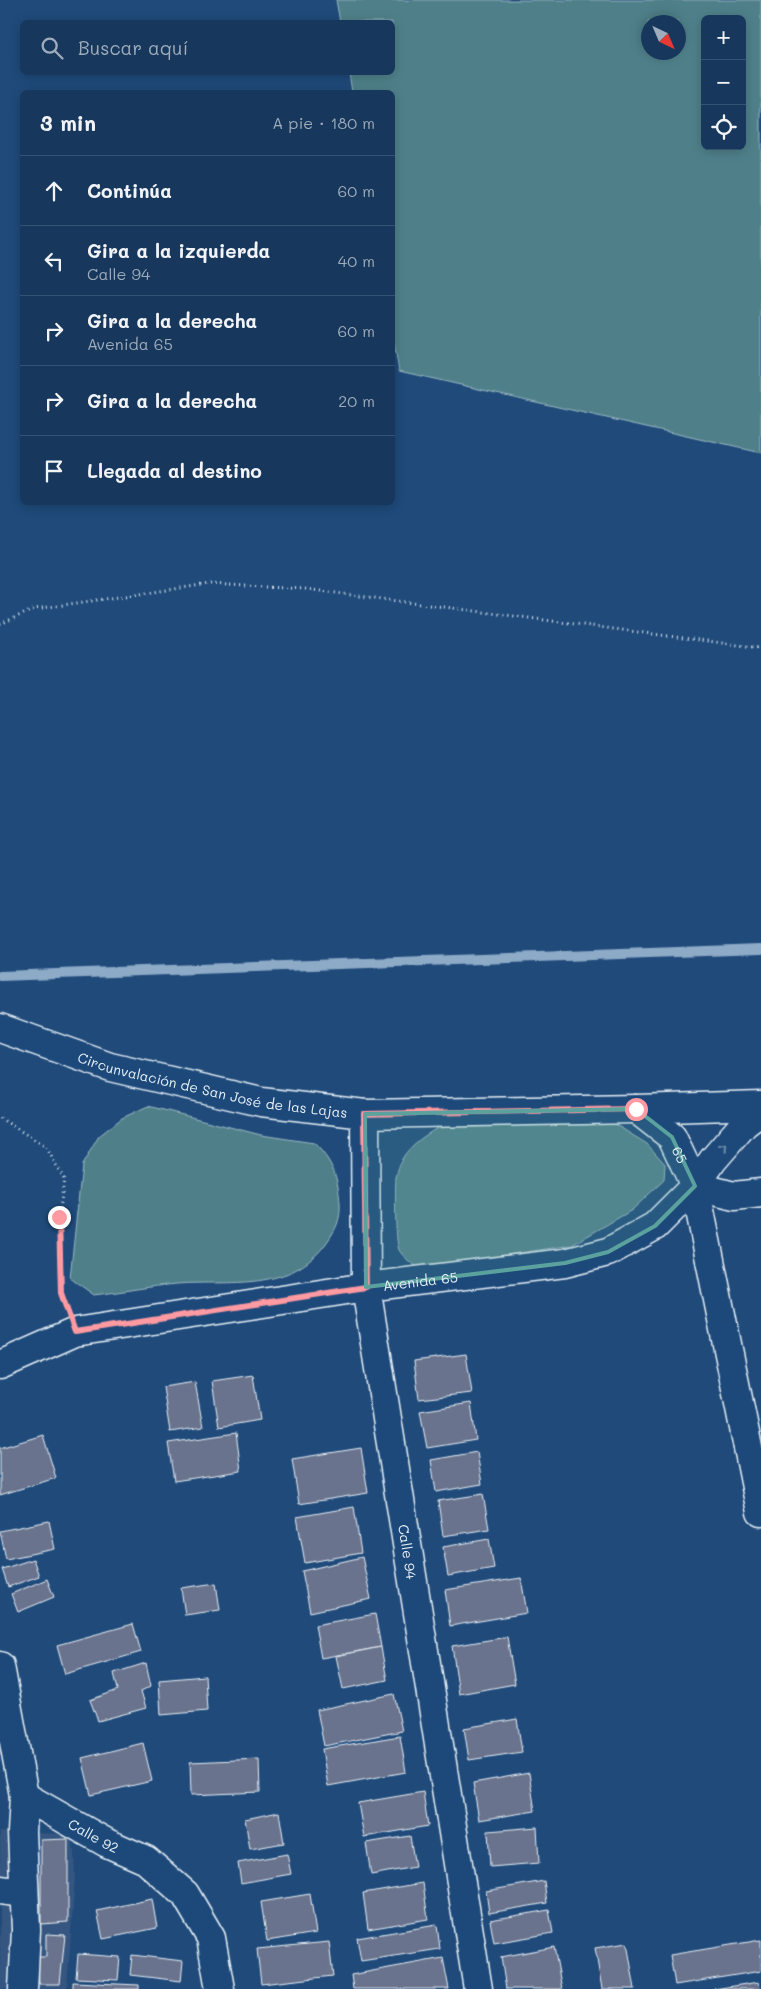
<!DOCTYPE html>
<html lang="es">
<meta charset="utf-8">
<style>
:root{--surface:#17385c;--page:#203f62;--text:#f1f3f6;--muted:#9eacbb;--line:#365272}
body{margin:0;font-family:Mali,sans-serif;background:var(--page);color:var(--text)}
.controls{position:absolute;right:15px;top:15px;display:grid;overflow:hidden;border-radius:8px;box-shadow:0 2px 12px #0003}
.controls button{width:45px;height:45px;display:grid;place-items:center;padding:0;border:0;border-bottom:1px solid var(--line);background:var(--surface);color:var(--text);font:25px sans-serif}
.compass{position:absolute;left:641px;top:15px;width:45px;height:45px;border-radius:50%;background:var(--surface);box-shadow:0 2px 12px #0003;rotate:136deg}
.stop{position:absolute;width:15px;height:15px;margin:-11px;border:4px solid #ff9aa2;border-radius:50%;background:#fff}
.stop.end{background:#ff9aa2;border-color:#fff;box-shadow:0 1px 5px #0008}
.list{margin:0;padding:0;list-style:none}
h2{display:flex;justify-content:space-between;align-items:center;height:65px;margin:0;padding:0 20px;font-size:21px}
h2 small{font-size:16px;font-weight:400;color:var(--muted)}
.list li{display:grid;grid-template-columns:32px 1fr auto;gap:15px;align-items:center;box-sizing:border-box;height:70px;padding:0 20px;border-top:1px solid var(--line)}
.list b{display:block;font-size:19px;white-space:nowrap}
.list p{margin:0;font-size:16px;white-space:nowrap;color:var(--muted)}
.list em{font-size:16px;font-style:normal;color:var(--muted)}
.icon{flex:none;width:28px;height:28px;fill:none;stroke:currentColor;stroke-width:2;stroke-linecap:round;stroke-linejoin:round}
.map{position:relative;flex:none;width:761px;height:1989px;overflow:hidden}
.search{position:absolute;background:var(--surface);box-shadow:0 2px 12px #0003;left:20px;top:20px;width:375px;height:55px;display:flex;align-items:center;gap:12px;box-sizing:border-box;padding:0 18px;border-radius:8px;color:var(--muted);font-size:19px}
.panel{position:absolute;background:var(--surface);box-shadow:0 2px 12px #0003;left:20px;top:90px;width:375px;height:415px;border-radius:8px}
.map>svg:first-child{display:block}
.built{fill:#365680}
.green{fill:#50808a;stroke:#9cb8c1;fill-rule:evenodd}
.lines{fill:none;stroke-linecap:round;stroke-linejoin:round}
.stream{stroke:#8daac7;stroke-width:10}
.building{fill:#6b738d;stroke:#e8f1f8}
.minor-casing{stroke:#e8f1f8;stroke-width:31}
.major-casing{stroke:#e8f1f8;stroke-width:31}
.path{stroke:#e8f1f8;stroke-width:3;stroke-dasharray:1 4;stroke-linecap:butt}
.minor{stroke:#1f4a7a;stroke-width:28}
.major{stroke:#1f4a7a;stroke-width:28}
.oneway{stroke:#6f8dac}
.route{stroke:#ff9aa2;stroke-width:6}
.marked{fill:#5ba19e;fill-opacity:0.2;stroke:#5ba19e;stroke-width:4;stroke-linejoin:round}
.labels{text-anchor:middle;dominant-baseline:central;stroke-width:4;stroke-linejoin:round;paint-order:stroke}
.street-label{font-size:14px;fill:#e8f1f8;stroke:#1f4a7a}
</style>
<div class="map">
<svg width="761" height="1989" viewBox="0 0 761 1989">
<rect width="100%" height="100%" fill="#1f4a7a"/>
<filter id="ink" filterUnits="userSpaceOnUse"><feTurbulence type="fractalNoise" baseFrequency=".02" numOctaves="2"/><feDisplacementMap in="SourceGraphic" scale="10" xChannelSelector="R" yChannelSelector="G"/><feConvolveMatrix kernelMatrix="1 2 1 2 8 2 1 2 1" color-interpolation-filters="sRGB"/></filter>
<g filter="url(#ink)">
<path class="built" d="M 0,1832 L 73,1834 L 75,1877 L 67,1989 L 0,1989 Z"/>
<g class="green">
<path d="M 336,0 L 761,0 L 761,453 L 399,371 L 392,331 L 392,92 L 352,92 L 349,73 L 392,72 L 392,22 L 340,22 ZM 705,19 L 742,19 L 742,146 L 705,146 ZM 648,22 L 678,22 L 678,52 L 648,52 Z"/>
<path d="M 148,1106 L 261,1135 L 314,1143 C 333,1162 338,1177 340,1203 C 341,1220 336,1229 327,1242 C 291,1293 231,1280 177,1284 C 150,1286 122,1292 94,1295 L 70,1278 L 82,1165 L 99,1136 L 122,1118 Z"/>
<path d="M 454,1120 L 608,1120 L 647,1144 L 665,1164 L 664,1180 L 632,1210 L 572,1245 L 419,1268 C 412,1264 403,1257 399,1250 C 395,1241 395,1188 396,1177 C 397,1172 400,1163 402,1159 C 412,1141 436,1128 454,1120 Z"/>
</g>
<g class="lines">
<path class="stream" d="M 0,976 L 761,949"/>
</g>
<g class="building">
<path d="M 466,1354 L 472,1393 L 419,1399 L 414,1361 Z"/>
<path d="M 253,1375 L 260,1420 L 219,1427 L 212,1381 Z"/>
<path d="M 195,1382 L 203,1427 L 170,1432 L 163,1387 Z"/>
<path d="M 471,1403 L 476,1440 L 427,1448 L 420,1411 Z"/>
<path d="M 236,1433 L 241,1471 L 174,1481 L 168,1443 Z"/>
<path d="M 43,1435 L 56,1478 L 0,1495 L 0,1448 Z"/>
<path d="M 361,1448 L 368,1493 L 299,1504 L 292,1459 Z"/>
<path d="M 477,1452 L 482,1484 L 436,1492 L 431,1460 Z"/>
<path d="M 483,1494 L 489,1529 L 443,1536 L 438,1501 Z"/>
<path d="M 354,1507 L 361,1553 L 305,1563 L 297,1517 Z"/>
<path d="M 49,1521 L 55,1549 L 6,1559 L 0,1531 Z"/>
<path d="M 489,1539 L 494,1568 L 448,1576 L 443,1547 Z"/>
<path d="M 362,1557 L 371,1599 L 310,1612 L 302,1571 Z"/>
<path d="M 33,1559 L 39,1576 L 8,1587 L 2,1569 Z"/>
<path d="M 521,1578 L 527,1613 L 450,1626 L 445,1590 Z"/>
<path d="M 47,1579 L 54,1597 L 18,1612 L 11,1594 Z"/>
<path d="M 216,1583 L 220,1610 L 185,1615 L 181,1588 Z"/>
<path d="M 375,1614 L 381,1647 L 321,1658 L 315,1625 Z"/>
<path d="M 133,1624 L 141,1652 L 65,1674 L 57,1645 Z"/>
<path d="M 507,1637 L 515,1684 L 459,1694 L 452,1646 Z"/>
<path d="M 381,1647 L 387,1680 L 343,1689 L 336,1656 Z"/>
<path d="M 146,1663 L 151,1686 L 141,1691 L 146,1708 L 98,1721 L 90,1700 L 118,1690 L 114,1673 Z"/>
<path d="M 205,1676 L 207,1711 L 161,1715 L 159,1680 Z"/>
<path d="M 394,1694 L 402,1731 L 324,1746 L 317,1710 Z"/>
<path d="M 517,1719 L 522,1752 L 469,1760 L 464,1728 Z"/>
<path d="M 400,1736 L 406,1772 L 328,1786 L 322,1749 Z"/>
<path d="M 143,1743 L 152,1781 L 91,1795 L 82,1758 Z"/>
<path d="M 259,1759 L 260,1792 L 191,1795 L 190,1762 Z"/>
<path d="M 529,1773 L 535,1811 L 479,1820 L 473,1783 Z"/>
<path d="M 423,1792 L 428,1826 L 364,1837 L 358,1803 Z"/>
<path d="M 279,1812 L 284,1843 L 250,1849 L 245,1819 Z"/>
<path d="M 537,1827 L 539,1863 L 490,1867 L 488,1831 Z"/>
<path d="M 410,1836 L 415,1867 L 371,1875 L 366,1843 Z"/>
<path d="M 68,1839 L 68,1922 L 41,1924 L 41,1840 Z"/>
<path d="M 287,1854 L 291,1874 L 241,1883 L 238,1863 Z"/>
<path d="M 544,1881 L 547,1903 L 489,1913 L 486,1891 Z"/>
<path d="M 423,1883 L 428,1919 L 368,1929 L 363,1893 Z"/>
<path d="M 310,1894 L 316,1933 L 267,1941 L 261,1902 Z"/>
<path d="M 152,1899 L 157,1928 L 103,1939 L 97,1911 Z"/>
<path d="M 549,1910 L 553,1933 L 494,1943 L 490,1920 Z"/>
<path d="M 437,1925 L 440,1949 L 361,1961 L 357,1938 Z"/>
<path d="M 46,1934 L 65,1935 L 60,1984 L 39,1984 L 38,1957 L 46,1957 Z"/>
<path d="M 761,1940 L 761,1971 L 675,1985 L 670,1955 Z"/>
<path d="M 329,1942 L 333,1976 L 261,1984 L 257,1949 Z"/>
<path d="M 627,1943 L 635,1989 L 602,1989 L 595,1948 Z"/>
<path d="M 554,1947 L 562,1989 L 506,1989 L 501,1957 Z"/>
<path d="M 78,1954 L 120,1957 L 118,1980 L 76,1978 Z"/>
<path d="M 132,1955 L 183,1961 L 181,1981 L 130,1975 Z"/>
<path d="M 443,1958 L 449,1989 L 353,1989 L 351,1975 Z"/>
<path d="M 73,1982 L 139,1985 L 139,1989 L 73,1989 Z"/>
<path d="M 759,1982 L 760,1989 L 714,1989 Z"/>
</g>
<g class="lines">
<defs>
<g id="minor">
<path id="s1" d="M 636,1109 L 672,1137 L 695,1186 L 761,1512"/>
<path id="s2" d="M 365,1114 L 366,1287 L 478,1989"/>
<path d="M 695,1186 L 734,1196 L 761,1193"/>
<path id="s3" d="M 0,1365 L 75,1332 L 366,1287 L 565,1263 L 608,1252 L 655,1226 L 695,1186 L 713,1160 L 744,1124 L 761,1111"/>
<path d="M 0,1666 L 24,1796 L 22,1832 L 26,1930 L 23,1989"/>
<path id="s4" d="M 24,1796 L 107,1843 L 146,1860 L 185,1894 L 211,1938 L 220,1989"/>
<path d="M 0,1890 L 24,1893"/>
</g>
<g id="major">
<path id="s5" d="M 0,1028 L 110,1067 L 261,1102 L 365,1114 L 636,1109 L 761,1105"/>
</g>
</defs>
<use href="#minor" class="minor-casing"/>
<use href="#major" class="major-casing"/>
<g class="path">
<path d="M 0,624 L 35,609 L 209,584 L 305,589 L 761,648"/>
<path d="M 0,1118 L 46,1147 L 64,1179 L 59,1217 L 61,1293 L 65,1303"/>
</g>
<use href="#minor" class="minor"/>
<use href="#major" class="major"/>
</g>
<defs><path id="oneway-chevron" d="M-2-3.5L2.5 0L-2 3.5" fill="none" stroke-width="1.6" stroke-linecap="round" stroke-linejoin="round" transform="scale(1.25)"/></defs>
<use class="oneway" href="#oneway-chevron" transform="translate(724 1147) rotate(-48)"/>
</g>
<g class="lines" filter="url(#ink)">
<path class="route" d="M 59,1217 L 61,1293 L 75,1332 L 366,1287 L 364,1114 L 636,1109"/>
</g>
<path class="marked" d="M 636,1109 L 672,1137 L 695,1186 L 655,1226 L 608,1252 L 565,1263 L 366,1287 L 365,1114 Z"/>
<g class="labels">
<g class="street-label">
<text stroke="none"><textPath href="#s5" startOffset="221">Circunvalación de San José de las Lajas</textPath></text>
<text stroke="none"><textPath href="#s1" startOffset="65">65</textPath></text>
<text stroke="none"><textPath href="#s3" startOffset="431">Avenida 65</textPath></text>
<text stroke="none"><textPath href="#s2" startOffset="441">Calle 94</textPath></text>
<text stroke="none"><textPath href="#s4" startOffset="80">Calle 92</textPath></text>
</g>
</g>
</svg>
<div class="controls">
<button>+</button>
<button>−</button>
<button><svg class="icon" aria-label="locate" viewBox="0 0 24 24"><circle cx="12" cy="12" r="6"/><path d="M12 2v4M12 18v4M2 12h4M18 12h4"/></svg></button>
</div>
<svg class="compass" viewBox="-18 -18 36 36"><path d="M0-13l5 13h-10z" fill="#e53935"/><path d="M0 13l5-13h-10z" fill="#9eacbb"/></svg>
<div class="stop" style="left:636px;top:1109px"></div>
<div class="stop end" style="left:59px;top:1217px"></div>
<div class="search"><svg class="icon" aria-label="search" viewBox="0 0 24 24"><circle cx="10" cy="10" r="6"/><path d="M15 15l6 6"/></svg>Buscar aquí</div>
<section class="panel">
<h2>3 min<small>A pie · 180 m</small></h2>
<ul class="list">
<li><svg class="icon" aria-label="ahead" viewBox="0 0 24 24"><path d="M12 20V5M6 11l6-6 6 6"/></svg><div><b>Continúa</b></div><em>60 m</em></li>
<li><svg class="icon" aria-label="left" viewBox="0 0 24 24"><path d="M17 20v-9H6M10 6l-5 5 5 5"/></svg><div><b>Gira a la izquierda</b><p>Calle 94</p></div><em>40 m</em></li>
<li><svg class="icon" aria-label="right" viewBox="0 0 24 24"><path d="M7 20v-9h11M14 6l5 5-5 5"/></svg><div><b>Gira a la derecha</b><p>Avenida 65</p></div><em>60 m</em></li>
<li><svg class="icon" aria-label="right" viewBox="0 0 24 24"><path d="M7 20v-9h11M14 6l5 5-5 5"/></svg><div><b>Gira a la derecha</b></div><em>20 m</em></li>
<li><svg class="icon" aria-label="arrive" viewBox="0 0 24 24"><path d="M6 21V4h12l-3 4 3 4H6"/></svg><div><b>Llegada al destino</b></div></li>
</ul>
</section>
</div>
